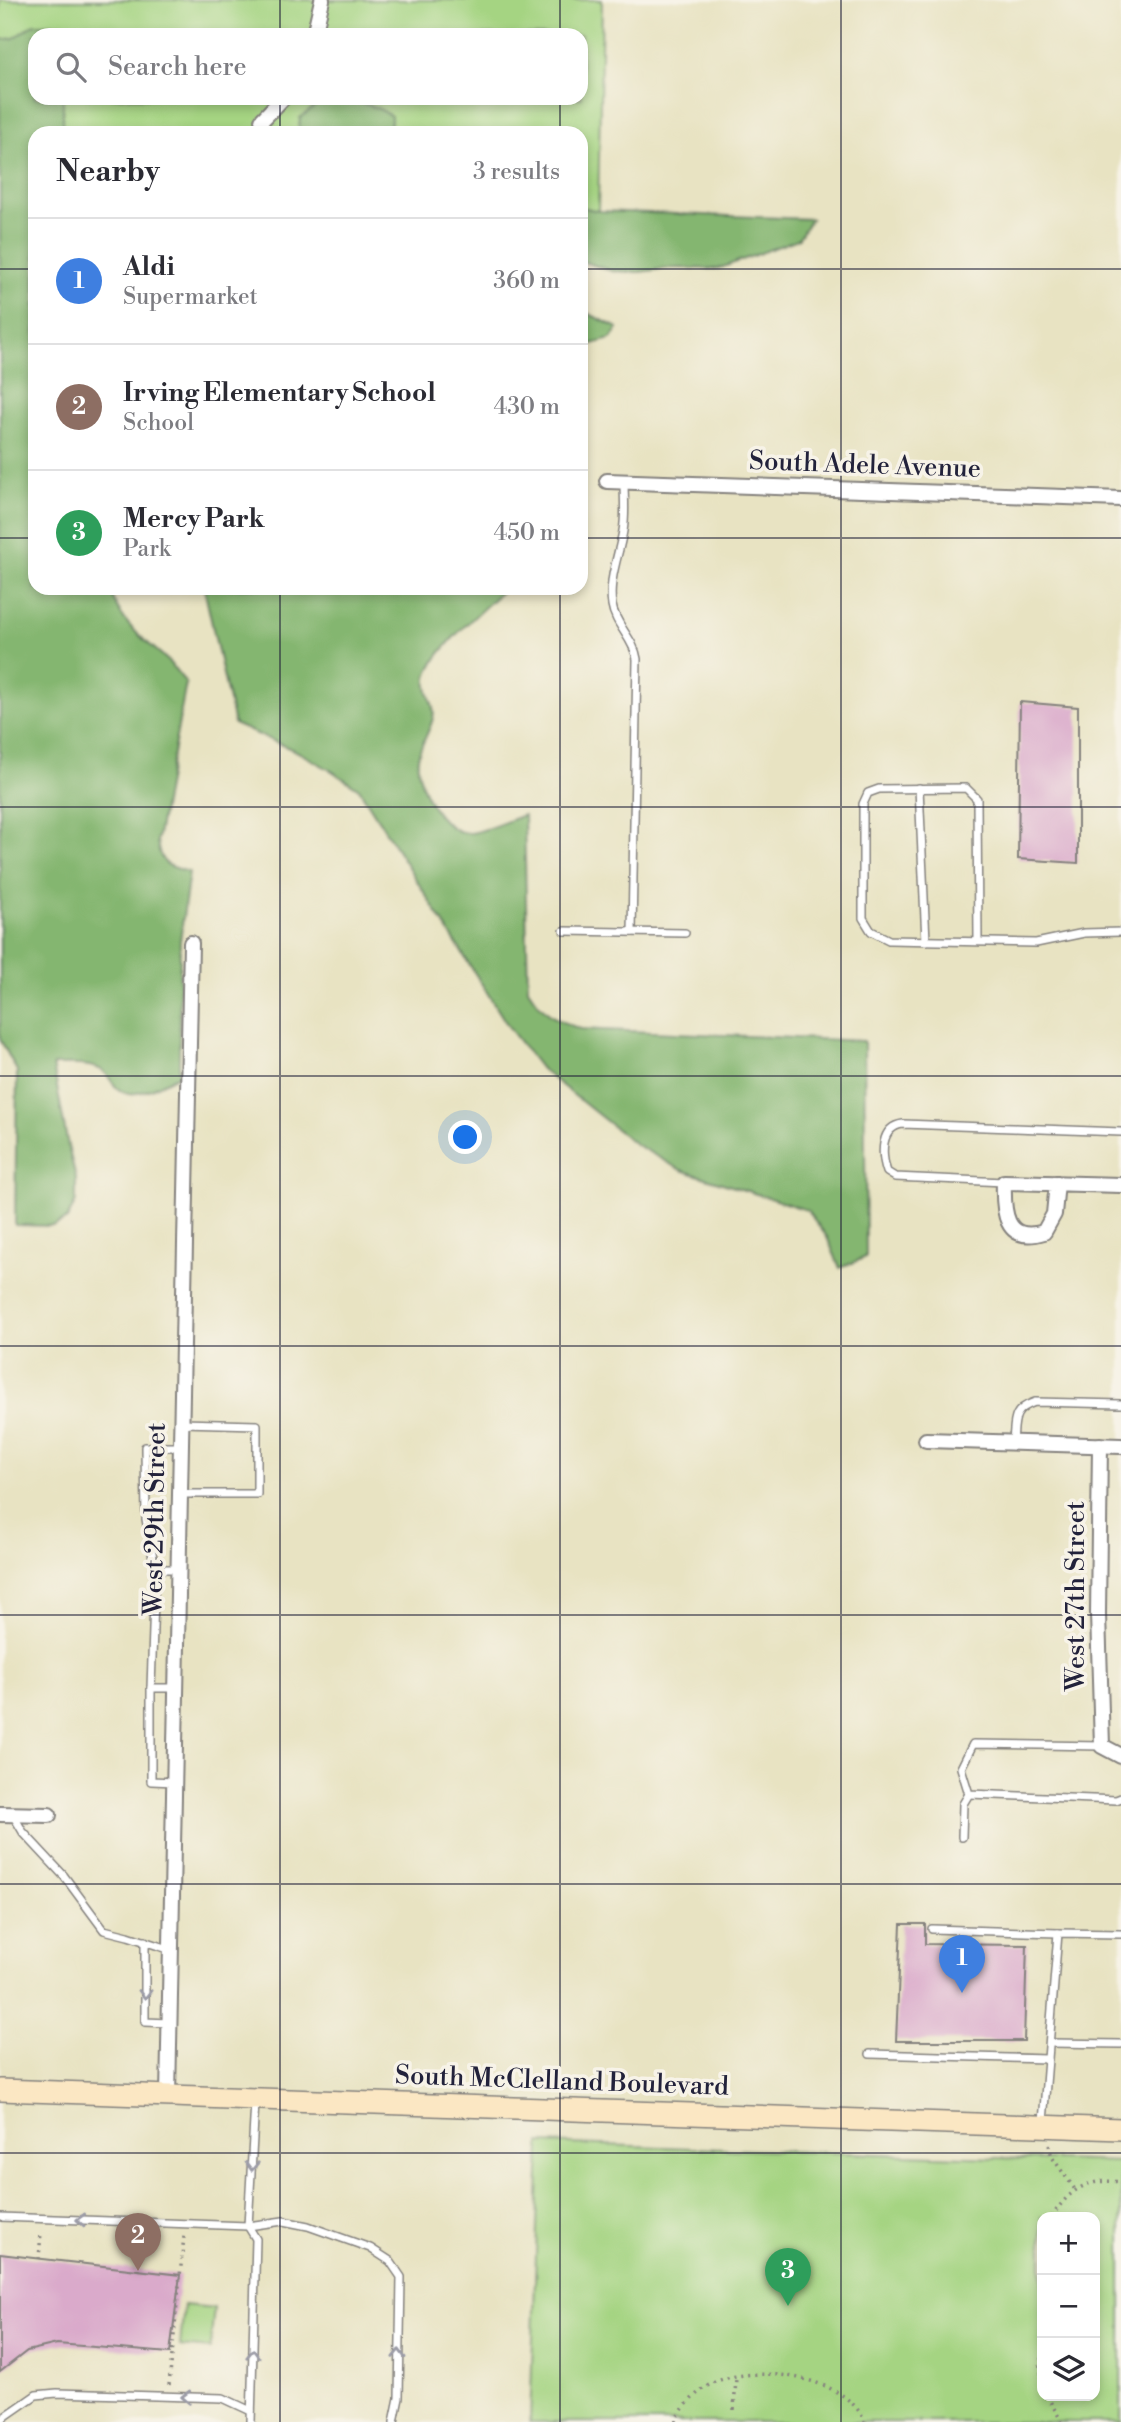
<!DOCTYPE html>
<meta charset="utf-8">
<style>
:root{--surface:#fff;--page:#f2f2f3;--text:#2b2b33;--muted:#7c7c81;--line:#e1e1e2;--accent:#d93025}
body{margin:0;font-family:"Libre Bodoni",serif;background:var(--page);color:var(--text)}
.controls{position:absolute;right:21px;bottom:21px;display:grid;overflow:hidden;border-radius:14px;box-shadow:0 4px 10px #0003}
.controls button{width:63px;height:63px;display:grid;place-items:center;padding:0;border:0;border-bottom:2px solid var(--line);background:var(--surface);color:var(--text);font:35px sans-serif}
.you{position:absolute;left:466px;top:1138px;width:24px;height:24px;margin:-18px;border:5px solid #fff;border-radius:50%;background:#1a73e8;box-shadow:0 0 0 10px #1a73e833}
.badge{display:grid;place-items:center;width:46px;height:46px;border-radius:50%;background:var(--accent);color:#fff;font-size:23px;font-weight:700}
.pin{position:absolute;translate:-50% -58px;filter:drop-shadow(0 2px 4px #0008)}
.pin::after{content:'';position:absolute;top:37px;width:24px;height:21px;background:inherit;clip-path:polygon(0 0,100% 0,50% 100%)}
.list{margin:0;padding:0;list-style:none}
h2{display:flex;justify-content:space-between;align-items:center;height:91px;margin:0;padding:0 28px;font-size:30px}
h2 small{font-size:23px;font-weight:400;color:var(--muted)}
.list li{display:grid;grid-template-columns:46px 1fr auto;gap:21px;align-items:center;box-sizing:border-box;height:126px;padding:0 28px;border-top:2px solid var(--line)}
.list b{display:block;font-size:26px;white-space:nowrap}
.list p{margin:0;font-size:23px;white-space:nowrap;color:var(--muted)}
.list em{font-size:23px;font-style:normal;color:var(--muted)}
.icon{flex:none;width:38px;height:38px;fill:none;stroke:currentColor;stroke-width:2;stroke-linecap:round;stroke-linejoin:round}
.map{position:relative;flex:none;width:1121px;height:2422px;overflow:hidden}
.search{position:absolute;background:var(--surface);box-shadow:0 4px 10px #0003;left:28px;top:28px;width:560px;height:77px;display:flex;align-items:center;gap:18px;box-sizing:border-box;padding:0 24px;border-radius:21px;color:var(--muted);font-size:26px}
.panel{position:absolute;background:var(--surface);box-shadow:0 4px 10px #0003;left:28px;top:126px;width:560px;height:469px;border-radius:21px}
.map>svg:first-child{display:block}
.green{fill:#a5d482;stroke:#647b5e;stroke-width:2;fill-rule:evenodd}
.forest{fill:#84b670;stroke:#536c56;stroke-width:2}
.building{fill:#daaacb}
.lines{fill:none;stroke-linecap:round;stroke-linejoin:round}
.service-casing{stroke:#85827e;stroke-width:10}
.minor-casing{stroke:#85827e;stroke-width:18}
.secondary-casing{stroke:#85827e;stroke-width:24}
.path{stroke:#85827e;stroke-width:3.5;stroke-dasharray:2 5;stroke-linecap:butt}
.service{stroke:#fff;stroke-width:7}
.minor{stroke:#fff;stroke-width:14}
.secondary{stroke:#fbe7c3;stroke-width:21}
.oneway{stroke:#9c9ca7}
.grid{fill:none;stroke:#22223b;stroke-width:2;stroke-opacity:0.55}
.labels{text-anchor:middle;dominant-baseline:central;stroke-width:7;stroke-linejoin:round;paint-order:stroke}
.street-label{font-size:26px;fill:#22223b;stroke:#f7f3e8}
</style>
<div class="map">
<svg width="1121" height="2422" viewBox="0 0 1121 2422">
<rect width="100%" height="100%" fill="#f7f3e8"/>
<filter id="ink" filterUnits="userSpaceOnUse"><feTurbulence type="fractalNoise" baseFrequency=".0143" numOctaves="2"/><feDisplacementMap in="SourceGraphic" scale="14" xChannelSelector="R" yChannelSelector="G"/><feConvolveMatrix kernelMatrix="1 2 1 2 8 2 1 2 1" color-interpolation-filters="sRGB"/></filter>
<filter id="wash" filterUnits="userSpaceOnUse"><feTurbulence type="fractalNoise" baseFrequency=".00686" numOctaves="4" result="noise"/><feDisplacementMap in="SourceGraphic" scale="28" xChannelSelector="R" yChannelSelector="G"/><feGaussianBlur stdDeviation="1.57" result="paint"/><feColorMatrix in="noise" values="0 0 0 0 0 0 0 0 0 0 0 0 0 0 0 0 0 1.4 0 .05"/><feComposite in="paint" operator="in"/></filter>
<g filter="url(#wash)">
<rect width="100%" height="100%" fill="#e8e3c2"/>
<g class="green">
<path d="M 0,0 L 602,0 L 598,211 L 581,207 L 581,133 L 390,133 L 391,116 C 357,91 335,106 300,118 L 299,133 L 171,133 L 164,130 L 150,133 L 72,133 L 63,130 L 63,98 L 581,98 L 581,35 L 64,35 L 64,24 L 34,24 L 14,38 L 0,40 Z"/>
<path d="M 540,2143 L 1121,2162 L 1121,2422 L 530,2422 ZM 1095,2217 L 1095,2396 L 1042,2396 L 1042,2217 Z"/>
<path d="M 184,2305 L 214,2308 L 210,2349 L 180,2346 Z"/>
</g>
<g class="forest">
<path d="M 34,24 L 64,24 L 64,35 L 35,35 L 35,98 L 63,98 L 63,130 L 72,133 L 35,133 L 35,588 L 110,588 C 119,622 139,635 164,657 C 172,665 179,674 186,683 L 157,841 C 160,865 167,866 189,872 L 180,941 L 179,1075 C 162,1083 134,1103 117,1088 C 112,1083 108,1075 103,1071 C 91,1063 67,1065 53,1065 L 68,1146 L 76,1178 L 76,1201 L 67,1219 L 54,1226 L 15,1225 L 17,1071 L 0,1039 L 0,40 L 14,38 Z"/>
<path d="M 322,101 C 347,101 370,101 391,116 L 390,133 L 299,133 L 300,118 Z"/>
<path d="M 581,207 L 598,211 L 811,219 L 798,239 L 718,269 L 671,268 L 639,272 L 612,271 L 581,261 Z"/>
<path d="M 581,310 L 618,328 L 611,339 L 581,347 Z"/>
<path d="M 204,588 L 505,588 C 483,610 441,644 429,671 C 421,691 437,703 433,718 C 430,731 420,745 418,758 C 415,783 440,832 468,833 C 479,834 511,819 524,815 L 528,989 C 543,1013 554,1020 581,1029 L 864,1041 L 866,1257 L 840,1268 L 827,1237 L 807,1210 L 681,1170 L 635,1144 L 541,1069 L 510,1029 L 359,789 L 332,771 L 296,751 L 234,724 Z"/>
</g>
<g id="blocks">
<g class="building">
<path d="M 1020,702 L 1078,707 L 1078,863 L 1018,859 Z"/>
<path d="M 901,1924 L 925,1924 L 925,1944 L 1027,1945 L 1024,2041 L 896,2041 Z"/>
<path d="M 0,2254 L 180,2275 L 170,2353 L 57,2344 L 27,2351 L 0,2372 Z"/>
</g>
</g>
</g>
<g filter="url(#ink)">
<use href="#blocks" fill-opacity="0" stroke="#85827e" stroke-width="2"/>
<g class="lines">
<defs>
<g id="service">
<path d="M 624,482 C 624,498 626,515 623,531 C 619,555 608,580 612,605 C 615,625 634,639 637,659 L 632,932"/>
<path d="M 919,788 L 926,941"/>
<path d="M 564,931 L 685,933"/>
<path d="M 978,942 L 977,799 L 966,788 L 879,789 L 868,793 L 863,804 L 863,918 L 871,931 L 889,940 L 1036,943 L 1084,933 L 1121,932"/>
<path d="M 1004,1182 L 895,1177 L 887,1172 C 881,1154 880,1127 903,1124 L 1121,1132"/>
<path d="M 1013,1443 C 1015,1422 1011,1410 1035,1402 L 1121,1404"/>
<path d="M 180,1494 L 257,1494 L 257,1425 L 182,1423"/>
<path d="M 155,1569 L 151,1688 L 177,1688"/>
<path d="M 179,1569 L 155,1569 L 146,1519 L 145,1447 L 181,1447"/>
<path d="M 151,1688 L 151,1781 L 175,1782"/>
<path d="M 1102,1746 L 973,1744 L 961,1768 L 969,1794 L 1116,1800 L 1121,1798"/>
<path d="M 13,1815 L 23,1832 L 64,1876 L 104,1930 L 128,1936 L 171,1950"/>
<path d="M 962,1837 L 963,1804 L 969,1794"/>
<path d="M 932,1929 L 1058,1933"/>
<path d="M 145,1941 L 145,2022 L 170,2023"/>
<path d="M 1050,2043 L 1121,2044"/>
<path d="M 870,2054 L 1048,2059"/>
<path d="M 1043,2122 L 1058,1933 L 1121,1934"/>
<path d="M 0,2217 L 248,2226 L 255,2102"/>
<path d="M 0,2420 L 36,2395 L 57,2393 L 223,2398 L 251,2411"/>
<path d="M 251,2422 L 256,2239 L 248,2226 L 283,2221 L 308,2226 L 370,2248 L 390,2261 L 401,2277 L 399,2398 L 394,2422"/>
</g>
<g id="minor">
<path d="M 314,35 L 322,0"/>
<path d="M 262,120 L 283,98"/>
<path d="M 607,481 L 1121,499"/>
<path d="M 1057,1183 L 1054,1214 L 1044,1232 C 1004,1244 1003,1210 1004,1182 L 1121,1185"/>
<path d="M 926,1440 L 1121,1446"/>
<path d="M 1100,1445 L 1098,1614 L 1102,1746 L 1121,1756"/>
<path d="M 0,1814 L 49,1815"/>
<path d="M 168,2096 L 191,943"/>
</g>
<path id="secondary" d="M 0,2090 L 1121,2129"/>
</defs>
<use href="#service" class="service-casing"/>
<use href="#minor" class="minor-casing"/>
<use href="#secondary" class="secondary-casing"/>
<g class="path">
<path d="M 1049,2145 L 1052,2157 L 1076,2191"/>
<path d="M 1052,2217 C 1069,2189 1088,2178 1121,2182"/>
<path d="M 39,2259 L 41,2232"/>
<path d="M 1042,2358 L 1040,2366 L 1042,2378"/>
<path d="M 169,2385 L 184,2236"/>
<path d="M 1047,2396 L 1062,2422"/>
<path d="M 734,2410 L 736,2378"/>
<path d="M 676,2422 L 676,2418 C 688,2402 700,2387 720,2380 C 762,2366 846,2376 865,2422"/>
</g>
<use href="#service" class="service"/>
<use href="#minor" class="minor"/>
<use href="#secondary" class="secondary"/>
</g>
<defs><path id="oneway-chevron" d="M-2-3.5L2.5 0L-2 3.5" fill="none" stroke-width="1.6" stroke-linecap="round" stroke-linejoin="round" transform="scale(1.75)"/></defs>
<g class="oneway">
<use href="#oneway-chevron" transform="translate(145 1994) rotate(90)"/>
<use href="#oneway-chevron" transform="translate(252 2166) rotate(92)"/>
<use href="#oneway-chevron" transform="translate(81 2220) rotate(-178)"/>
<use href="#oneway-chevron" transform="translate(253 2354) rotate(-88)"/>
<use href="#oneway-chevron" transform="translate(399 2354) rotate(-89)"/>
<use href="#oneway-chevron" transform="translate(186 2397) rotate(-178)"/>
</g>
</g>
<path class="grid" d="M 280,0 L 280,35M 560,0 L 560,35M 841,0 L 841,2422M 280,98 L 280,133M 560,98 L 560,133M 0,269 L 35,269M 581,269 L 1121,269M 0,538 L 35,538M 581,538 L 1121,538M 280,588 L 280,2422M 560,588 L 560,2422M 0,807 L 1121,807M 0,1076 L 1121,1076M 0,1346 L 1121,1346M 0,1615 L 1121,1615M 0,1884 L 1121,1884M 0,2153 L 1121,2153"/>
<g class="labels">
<g class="street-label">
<text transform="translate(865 465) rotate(2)">South Adele Avenue</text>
<text transform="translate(155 1519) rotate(-89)">West 29th Street</text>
<text transform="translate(1076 1596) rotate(-90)">West 27th Street</text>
<text transform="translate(562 2081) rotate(2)">South McClelland Boulevard</text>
</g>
</g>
</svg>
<div class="controls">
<button>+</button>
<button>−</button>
<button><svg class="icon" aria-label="layers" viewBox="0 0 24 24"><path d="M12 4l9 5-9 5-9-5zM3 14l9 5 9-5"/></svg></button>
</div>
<div class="you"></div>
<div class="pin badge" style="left:962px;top:1993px;background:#3f7fe0">1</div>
<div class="pin badge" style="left:138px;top:2271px;background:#8d6e63">2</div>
<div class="pin badge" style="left:788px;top:2306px;background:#2e9e5b">3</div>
<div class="search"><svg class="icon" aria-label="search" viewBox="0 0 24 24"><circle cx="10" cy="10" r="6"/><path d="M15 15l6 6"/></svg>Search here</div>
<section class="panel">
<h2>Nearby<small>3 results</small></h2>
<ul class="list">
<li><span class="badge" style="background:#3f7fe0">1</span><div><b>Aldi</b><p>Supermarket</p></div><em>360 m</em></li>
<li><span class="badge" style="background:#8d6e63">2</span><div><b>Irving Elementary School</b><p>School</p></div><em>430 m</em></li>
<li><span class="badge" style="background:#2e9e5b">3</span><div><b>Mercy Park</b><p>Park</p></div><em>450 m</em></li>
</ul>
</section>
</div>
